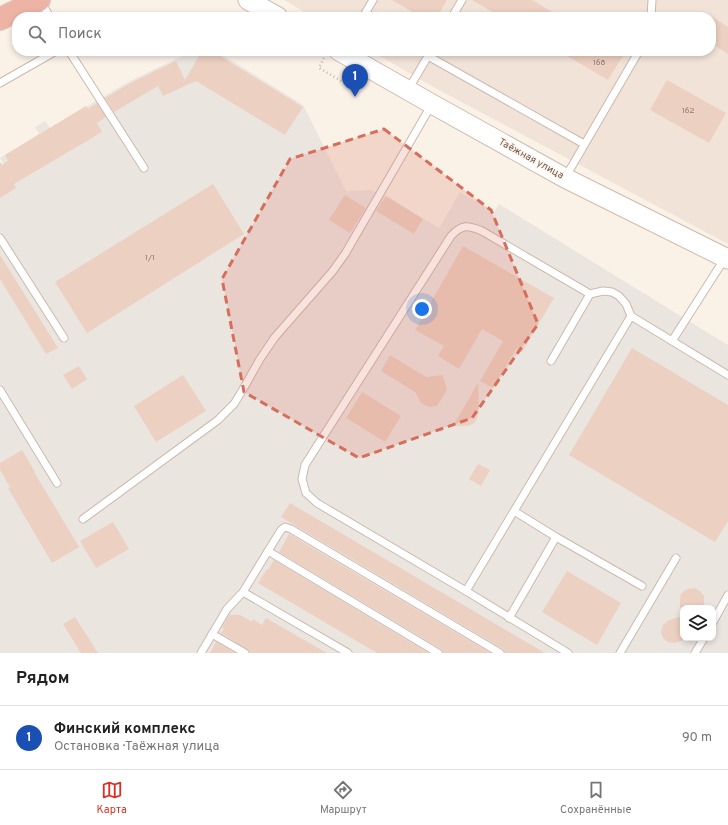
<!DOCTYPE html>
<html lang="ru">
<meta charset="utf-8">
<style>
:root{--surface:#fff;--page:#f2f2f2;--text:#222;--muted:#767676;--line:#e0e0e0;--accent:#d93025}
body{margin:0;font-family:Overpass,sans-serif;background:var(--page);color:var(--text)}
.controls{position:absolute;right:12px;bottom:12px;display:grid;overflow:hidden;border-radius:8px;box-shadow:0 2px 6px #0003}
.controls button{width:36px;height:36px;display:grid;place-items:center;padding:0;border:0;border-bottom:1px solid var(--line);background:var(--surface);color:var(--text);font:20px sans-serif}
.you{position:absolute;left:422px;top:309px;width:14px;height:14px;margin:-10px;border:3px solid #fff;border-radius:50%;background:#1a73e8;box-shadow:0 0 0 6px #1a73e833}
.badge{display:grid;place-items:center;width:26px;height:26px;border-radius:50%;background:var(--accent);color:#fff;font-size:13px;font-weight:700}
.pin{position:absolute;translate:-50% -33px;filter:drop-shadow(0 1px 2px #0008)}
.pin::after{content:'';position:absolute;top:21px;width:14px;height:12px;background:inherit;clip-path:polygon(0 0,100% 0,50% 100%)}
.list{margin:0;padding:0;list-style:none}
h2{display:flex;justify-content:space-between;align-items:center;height:52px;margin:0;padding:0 16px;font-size:17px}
h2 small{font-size:13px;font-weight:400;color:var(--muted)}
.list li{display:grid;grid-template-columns:26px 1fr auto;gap:12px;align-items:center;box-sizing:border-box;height:64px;padding:0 16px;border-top:1px solid var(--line)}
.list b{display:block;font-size:15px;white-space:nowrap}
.list p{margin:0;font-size:13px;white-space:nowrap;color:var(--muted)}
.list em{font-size:13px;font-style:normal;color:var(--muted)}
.icon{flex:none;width:22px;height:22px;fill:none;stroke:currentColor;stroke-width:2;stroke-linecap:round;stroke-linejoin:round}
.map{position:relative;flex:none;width:728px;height:653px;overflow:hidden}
.search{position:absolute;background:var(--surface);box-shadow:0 2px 6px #0003;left:12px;right:12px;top:12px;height:44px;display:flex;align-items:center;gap:10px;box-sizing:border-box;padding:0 14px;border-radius:16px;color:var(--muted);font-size:15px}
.sheet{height:116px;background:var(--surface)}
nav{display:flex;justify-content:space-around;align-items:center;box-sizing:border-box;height:56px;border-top:1px solid var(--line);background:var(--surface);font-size:11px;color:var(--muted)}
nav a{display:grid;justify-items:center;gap:2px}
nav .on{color:var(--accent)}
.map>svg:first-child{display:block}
.residential{fill:#f1e3d7}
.industrial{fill:#ebe5e0;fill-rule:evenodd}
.building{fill:#ecd0c2}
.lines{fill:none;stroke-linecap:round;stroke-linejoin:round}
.lane-casing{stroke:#cbb9af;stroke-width:9}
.secondary-casing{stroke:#cfbbaf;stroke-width:21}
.highway-casing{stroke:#d7d0ce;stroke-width:24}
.path{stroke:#d1b3a5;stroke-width:2.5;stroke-dasharray:1 3;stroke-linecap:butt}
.lane{stroke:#fff;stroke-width:7}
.secondary{stroke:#fff;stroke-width:19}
.highway{stroke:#edb3a5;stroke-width:22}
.marked{fill:#d56e5b;fill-opacity:0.2;stroke:#d56e5b;stroke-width:3;stroke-dasharray:8 5;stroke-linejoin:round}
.labels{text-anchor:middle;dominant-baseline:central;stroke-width:3;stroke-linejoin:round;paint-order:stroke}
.number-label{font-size:8px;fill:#90766c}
.street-label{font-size:10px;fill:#71584f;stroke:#fdf6ed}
</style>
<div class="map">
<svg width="728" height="653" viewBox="0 0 728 653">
<rect width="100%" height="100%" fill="#faf1e7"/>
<path class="residential" d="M 284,0 L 728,0 L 728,244 L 439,90 L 371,51 L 711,51 L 711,17 L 313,17 Z"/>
<path class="industrial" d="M 193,51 L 216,51 L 303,105 L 346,191 L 371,190 L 383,197 L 385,195 L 439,228 L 460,192 L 494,212 L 499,204 L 687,320 L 728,345 L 728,653 L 0,653 L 0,166 L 3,163 L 0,158 L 39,134 L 35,127 L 45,121 L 50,128 L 130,81 ZM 683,608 L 713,608 L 713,638 L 683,638 Z"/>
<g class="building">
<path d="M 392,0 L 447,0 L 437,17 L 421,17 Z"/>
<path d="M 472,0 L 532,0 L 561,17 L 501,17 Z"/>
<path d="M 711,16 L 728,27 L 728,54 L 711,43 Z"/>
<path d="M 202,51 L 212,51 L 303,107 L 285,135 L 196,81 L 163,96 L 158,86 L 114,112 L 105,98 L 132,82 L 176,61 L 185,80 Z"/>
<path d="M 559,51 L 626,51 L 608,80 Z"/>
<path d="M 667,80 L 726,113 L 709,143 L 650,110 Z"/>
<path d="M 97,103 L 106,117 L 97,123 L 102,132 L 14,184 L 16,188 L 0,198 L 0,162 L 2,165 L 8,161 L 5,155 L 86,106 L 88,109 Z"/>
<path d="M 213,184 L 244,234 L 87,333 L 55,282 Z"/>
<path d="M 345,195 L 366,208 L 350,233 L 329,220 Z"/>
<path d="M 386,196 L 423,219 L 414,234 L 376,211 Z"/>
<path d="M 463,246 L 554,298 L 522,352 L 516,349 L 493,388 L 480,381 L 503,341 L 482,329 L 459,369 L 438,356 L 444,346 L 415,330 Z"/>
<path d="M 0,255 L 58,348 L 46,354 L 0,279 Z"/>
<path d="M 632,348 L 728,405 L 728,521 L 715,542 L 569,455 Z"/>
<path d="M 390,355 L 426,377 L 443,375 L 447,390 L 437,406 L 430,407 L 424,405 L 421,403 L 415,392 L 381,371 Z"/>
<path d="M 79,366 L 87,379 L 72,389 L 63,375 Z"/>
<path d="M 183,375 L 206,411 L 156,442 L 134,406 Z"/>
<path d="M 478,383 L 479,411 L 477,419 L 473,424 L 467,426 L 453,426 Z"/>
<path d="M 362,392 L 401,416 L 385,442 L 346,418 Z"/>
<path d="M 22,450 L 35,472 L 34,472 L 79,547 L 52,563 L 8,488 L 10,487 L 0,470 L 0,463 Z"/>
<path d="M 478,464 L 490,470 L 481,486 L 469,479 Z"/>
<path d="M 290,503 L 545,653 L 505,653 L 503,649 L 281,517 Z"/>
<path d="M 113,522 L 129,549 L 96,568 L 80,541 Z"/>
<path d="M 289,534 L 490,653 L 443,653 L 441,649 L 279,552 Z"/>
<path d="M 274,560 L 428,653 L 377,653 L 258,583 L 267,569 L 268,570 Z"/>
<path d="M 567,571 L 621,603 L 597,645 L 542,612 Z"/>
<path d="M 695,588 L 700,591 L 704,596 L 704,608 L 680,608 L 680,600 L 681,594 L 684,591 L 688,589 Z"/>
<path d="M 229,615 L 240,615 L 252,622 L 253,619 L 262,625 L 266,618 L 327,653 L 250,653 L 247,649 L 221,633 L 224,629 L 222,628 Z"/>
<path d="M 683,616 L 683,640 L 675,643 L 670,643 L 666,641 L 663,638 L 661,632 L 663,625 L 669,620 Z"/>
<path d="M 75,617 L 98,653 L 81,653 L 63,624 Z"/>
<path d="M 216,642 L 235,653 L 210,653 Z"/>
</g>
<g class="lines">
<defs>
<g id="lane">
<path d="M 41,2 L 50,17"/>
<path d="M 363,17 L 373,0"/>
<path d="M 452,17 L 462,0"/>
<path d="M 651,17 L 652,0"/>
<path d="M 69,51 L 144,168"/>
<path d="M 428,56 L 584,144"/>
<path d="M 0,83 L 56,51"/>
<path d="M 408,90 L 431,51"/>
<path d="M 565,178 L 639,51"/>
<path d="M 0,238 L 64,338"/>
<path d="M 672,341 L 725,258"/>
<path d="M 551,361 L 590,294"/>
<path d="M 0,390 L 57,483"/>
<path d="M 514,511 L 556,537"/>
<path d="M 83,519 L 218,420 L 234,404 L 242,391 L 260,359 L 275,337 L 332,272 L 345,254 L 432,104"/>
<path d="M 466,591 L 317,503 L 306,493 L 302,479 L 305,465 L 451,236 C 462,224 468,225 482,231 L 590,294 L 603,291 L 612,292 L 619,296 L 626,304 L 631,316"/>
<path d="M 243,592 L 348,653"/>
<path d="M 509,618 L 556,537 L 642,586"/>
<path d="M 713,622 L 728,595"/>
<path d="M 212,634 L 245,653"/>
<path d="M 201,653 L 227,609 L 243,592 L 268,551"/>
<path d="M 438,653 L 268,551 L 281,530 L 285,527 L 291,529 L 500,653"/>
<path d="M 568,653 L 466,591 L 631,316 L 728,375"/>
<path d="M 620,653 L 676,558"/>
<path d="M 695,653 L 704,638"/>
</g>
<g id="secondary">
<path d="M 248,0 L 278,17"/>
<path d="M 339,51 L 432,104 L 565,178 L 728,259"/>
</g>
<path id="highway" d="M 0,19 L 39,0"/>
</defs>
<use href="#lane" class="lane-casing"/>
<use href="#secondary" class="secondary-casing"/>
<use href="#highway" class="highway-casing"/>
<path class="path" d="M 324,58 L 319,68 L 348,85"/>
<use href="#lane" class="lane"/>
<use href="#secondary" class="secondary"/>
<use href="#highway" class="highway"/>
</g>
<path class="marked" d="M 384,129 L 491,210 L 538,324 L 472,418 L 359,458 L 244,392 L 222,279 L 290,159 Z"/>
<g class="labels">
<g class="number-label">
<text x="599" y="63">168</text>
<text x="688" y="111">162</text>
<text x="150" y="258">1/1</text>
</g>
<g class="street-label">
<text transform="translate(531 159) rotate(29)">Таёжная улица</text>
</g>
</g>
</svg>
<div class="controls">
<button><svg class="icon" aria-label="layers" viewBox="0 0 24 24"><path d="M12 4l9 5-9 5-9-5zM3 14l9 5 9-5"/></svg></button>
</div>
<div class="you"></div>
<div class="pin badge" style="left:355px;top:97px;background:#1a4fb4">1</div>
<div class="search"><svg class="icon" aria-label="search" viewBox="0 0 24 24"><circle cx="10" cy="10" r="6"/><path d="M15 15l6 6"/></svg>Поиск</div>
</div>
<section class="sheet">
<h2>Рядом<small></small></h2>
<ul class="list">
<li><span class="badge" style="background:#1a4fb4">1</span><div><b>Финский комплекс</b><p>Остановка · Таёжная улица</p></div><em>90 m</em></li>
</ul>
</section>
<nav>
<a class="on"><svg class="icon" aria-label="map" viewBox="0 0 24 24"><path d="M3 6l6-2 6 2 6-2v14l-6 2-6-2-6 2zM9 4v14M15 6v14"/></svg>Карта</a>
<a><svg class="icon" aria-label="directions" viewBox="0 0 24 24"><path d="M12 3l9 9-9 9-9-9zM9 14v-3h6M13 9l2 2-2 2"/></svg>Маршрут</a>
<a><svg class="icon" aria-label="saved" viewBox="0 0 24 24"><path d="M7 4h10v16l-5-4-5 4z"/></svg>Сохранённые</a>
</nav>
